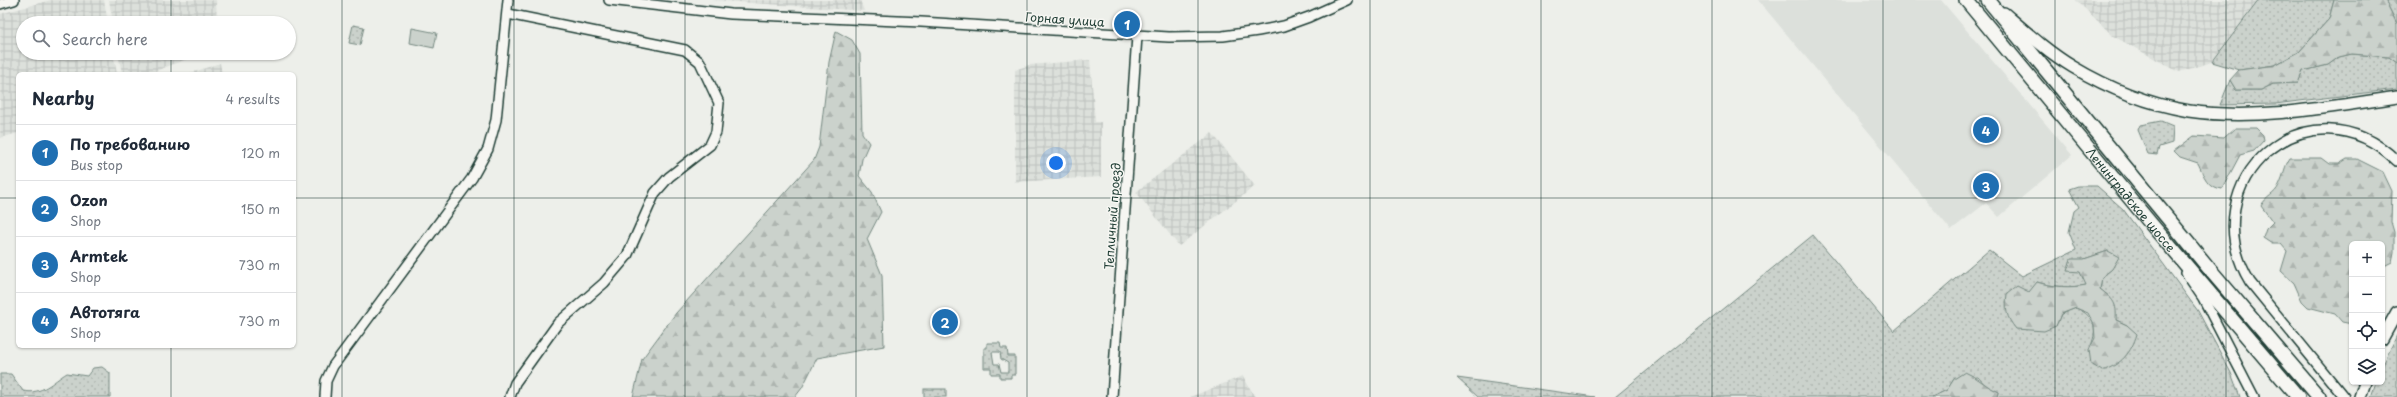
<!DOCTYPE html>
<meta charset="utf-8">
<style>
:root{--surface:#fff;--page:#f6f6f7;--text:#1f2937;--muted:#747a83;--line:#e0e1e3;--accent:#1f6fb2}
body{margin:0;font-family:"Playpen Sans",sans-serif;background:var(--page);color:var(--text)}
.controls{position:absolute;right:12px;bottom:12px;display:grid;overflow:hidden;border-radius:6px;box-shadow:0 1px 3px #0004}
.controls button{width:36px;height:36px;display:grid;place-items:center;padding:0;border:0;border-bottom:1px solid var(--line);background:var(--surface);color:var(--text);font:20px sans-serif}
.you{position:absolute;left:1056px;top:163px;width:14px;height:14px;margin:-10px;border:3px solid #fff;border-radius:50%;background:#1a73e8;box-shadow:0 0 0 6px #1a73e833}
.badge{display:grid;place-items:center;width:26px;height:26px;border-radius:50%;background:var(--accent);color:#fff;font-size:13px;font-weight:700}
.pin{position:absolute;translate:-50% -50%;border:2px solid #fff;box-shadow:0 1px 4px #0006}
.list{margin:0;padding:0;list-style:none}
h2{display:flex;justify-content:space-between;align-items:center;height:52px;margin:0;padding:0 16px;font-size:17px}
h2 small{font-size:13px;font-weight:400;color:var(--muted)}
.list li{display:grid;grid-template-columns:26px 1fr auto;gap:12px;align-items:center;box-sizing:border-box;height:56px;padding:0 16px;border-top:1px solid var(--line)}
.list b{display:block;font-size:15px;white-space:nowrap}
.list p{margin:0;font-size:13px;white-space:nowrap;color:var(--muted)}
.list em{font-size:13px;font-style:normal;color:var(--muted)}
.icon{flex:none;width:22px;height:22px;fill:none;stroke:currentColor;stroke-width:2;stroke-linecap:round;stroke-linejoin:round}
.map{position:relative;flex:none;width:2397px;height:397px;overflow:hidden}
.search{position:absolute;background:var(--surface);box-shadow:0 1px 3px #0004;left:16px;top:16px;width:280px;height:44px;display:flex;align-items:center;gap:10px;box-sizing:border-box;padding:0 14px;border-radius:22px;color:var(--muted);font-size:15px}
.panel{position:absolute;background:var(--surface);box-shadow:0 1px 3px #0004;left:16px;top:72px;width:280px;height:276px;border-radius:6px}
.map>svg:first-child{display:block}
.built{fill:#dce0db}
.industrial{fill:url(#industrial-grid)}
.grass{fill:url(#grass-dots);stroke:#758880;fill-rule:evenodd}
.forest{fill:url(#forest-firs);stroke:#758880}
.pitch{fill:#cbd2cc;stroke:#758880}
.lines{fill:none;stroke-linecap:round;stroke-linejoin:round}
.minor-casing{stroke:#1f3d34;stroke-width:12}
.major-casing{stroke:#1f3d34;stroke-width:14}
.highway-casing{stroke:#1f3d34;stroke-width:16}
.minor{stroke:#f6f6f2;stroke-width:9}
.major{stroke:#f6f6f2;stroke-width:11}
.highway{stroke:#f6f6f2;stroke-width:13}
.grid{fill:none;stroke:#1f3d34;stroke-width:1;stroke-opacity:0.55}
.labels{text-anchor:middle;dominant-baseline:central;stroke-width:3;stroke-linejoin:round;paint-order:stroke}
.street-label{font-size:12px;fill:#1f3d34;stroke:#f6f6f2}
</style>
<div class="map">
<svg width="2397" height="397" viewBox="0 0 2397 397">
<defs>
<pattern id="industrial-grid" width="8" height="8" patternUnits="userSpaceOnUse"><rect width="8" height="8" fill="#dce0db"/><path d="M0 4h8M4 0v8" fill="none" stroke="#bcc1bd"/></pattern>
<pattern id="grass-dots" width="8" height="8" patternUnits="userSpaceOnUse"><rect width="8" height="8" fill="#cbd2cc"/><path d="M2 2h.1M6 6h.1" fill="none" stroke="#aeb5b0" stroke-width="1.8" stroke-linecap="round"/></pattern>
<pattern id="forest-firs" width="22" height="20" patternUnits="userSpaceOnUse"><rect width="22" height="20" fill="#cbd2cc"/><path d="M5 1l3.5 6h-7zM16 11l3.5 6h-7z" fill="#aeb5b0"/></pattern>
</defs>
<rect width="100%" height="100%" fill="#edefea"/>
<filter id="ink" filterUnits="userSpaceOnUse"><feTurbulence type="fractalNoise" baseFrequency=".025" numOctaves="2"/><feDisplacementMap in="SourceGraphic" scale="8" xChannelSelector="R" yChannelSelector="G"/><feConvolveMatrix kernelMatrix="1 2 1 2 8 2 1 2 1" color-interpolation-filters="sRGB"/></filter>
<g filter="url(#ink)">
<path class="built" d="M 1758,0 L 1941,0 L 2072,155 L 1999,217 L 1986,203 L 1951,230 Z"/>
<g class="industrial">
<path d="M 51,0 L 104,0 L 108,23 L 23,23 L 23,53 L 113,53 L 117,74 L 18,74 L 18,133 L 0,138 L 0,14 Z"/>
<path d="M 109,0 L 216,0 L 217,23 L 113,23 Z"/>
<path d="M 711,0 L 860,0 L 864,11 Z"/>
<path d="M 2076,0 L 2259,0 L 2212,62 L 2179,72 L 2113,36 Z"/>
<path d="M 118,53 L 202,53 L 148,74 L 122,74 Z"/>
<path d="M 1090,60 L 1095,122 L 1101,122 L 1101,177 L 1015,182 L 1015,70 L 1029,65 Z"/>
<path d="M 220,63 L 222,74 L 188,74 Z"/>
<path d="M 1212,133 L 1255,186 L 1179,246 L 1136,192 Z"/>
<path d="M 1243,376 L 1255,397 L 1190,397 Z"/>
</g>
<g class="grass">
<path d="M 2259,0 L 2334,0 L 2329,19 L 2299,52 L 2275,65 L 2239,70 L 2212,62 Z"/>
<path d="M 2385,0 L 2397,0 L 2397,24 Z"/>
<path d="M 353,25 L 364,27 L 360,45 L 349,43 Z"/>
<path d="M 2351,54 L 2389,57 L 2397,63 L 2397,89 L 2275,104 L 2220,105 L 2230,80 L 2236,90 L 2261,90 L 2273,84 L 2298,83 L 2303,71 L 2328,65 L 2339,57 Z"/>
<path d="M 2161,121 L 2173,126 L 2172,143 L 2159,147 L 2157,155 L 2148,154 L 2138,130 L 2140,125 Z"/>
<path d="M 2078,186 L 2097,186 L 2123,209 L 2198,311 L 2231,373 L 2240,397 L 1998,397 L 1999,392 L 1987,387 L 1978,377 L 1954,379 L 1947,390 L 1932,397 L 1615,397 L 1813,235 L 1894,331 L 1989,250 L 2022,276 L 2076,250 L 2069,232 L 2074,211 L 2079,207 L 2069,189 ZM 2108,251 L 2112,269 L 2102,277 L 2100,289 L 2110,297 L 2116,320 L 2127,325 L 2089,350 C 2098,331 2097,317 2076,308 L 2061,314 L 2056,326 L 2037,282 C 2053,287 2071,288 2087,285 L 2080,272 L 2084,259 Z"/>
<path d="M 2397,335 L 2397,397 L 2371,397 L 2376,382 L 2382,382 L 2382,367 Z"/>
<path d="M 987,343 L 1000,343 L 1001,348 L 1007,348 L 1008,356 L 1015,356 L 1015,375 L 1011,375 L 1011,378 L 1000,378 L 1000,374 L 991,374 L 991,368 L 984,368 L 984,348 L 987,348 ZM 992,352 L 1000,352 L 1001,359 L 1008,363 L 1008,372 L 1001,372 L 999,364 L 994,364 Z"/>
<path d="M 102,367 L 110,373 L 110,397 L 0,397 L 0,374 L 11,374 L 23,391 C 43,395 52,382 67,373 L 87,376 L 93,368 Z"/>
<path d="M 1457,378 L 1595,397 L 1478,397 Z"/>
<rect x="924" y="389" width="22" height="8"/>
</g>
<g class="forest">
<path d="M 2334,0 L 2385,0 L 2397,24 L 2397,63 L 2389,57 L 2352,54 L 2339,57 L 2328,65 L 2303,71 L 2298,83 L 2273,84 L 2261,90 L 2236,90 L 2230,80 L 2239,70 L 2275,65 L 2299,52 L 2329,19 Z"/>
<path d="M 836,31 L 852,40 L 860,54 L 862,133 L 869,143 L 862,159 L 859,176 L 872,192 L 881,212 L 867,239 L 882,275 L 884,346 L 817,358 L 802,388 L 795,397 L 633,397 L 642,359 L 676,313 L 814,160 L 819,147 L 829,62 Z"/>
<path d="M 2235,128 L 2256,128 L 2263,135 L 2264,140 L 2254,151 L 2240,155 L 2222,189 C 2207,188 2204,176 2198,163 L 2180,157 L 2174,151 L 2194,136 L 2224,138 Z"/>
<path d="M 2290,158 L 2321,158 L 2329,164 L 2339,164 L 2347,159 L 2357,159 L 2383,172 L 2392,191 L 2391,222 L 2394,232 L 2394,252 L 2392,262 L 2382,267 L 2382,244 L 2352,244 L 2352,324 L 2342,322 L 2335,314 L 2308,307 L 2302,301 L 2294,283 L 2281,271 L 2287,251 L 2281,244 L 2272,244 L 2263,238 L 2266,229 L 2273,222 L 2261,206 C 2266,196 2275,195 2279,185 C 2284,175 2284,167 2290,158 Z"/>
<path d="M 2108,251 L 2119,257 L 2112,269 L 2102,277 L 2100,289 C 2114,300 2117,303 2116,320 L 2127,325 L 2137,334 C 2131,353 2122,364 2102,371 L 2091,364 L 2089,350 L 2095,338 L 2094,325 L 2088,313 L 2076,308 L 2061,314 L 2056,326 L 2044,331 L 2016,329 C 2006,317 2005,309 2007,294 L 2017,286 L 2029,292 L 2037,282 C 2052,287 2071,288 2086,285 L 2080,272 L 2067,271 L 2071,259 L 2084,259 Z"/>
<path d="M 1965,372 C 1978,377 1986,387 1999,392 L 1998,397 L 1932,397 L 1947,390 L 1954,379 Z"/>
</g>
<path class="pitch" d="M 412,28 L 437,33 L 434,48 L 410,43 Z"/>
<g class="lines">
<defs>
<g id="minor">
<path d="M 609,0 L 731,14 L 921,22 L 1169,37 L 1223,36 L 1258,31 L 1284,26 L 1309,17 L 1347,0"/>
<path d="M 0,4 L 14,0"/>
<path d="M 508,14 L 685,50 L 700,62 L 719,103 L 716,132 L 710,145 L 669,177 L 655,193 L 627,256 L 604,283 L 558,323 L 515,383 L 510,397"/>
<path d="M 2186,273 L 2203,298 L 2254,397"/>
<path d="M 325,397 L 326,381 L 333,366 L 472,178 L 488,149 L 496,120 L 508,0"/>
<path d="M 1112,397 L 1137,36"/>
<path d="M 2344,397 L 2250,282 C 2189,181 2309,76 2397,161"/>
</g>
<g id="major">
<path d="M 2004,13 C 2026,32 2048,52 2073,67 C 2108,88 2148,104 2189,111 C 2256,121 2330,107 2397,97"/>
<path d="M 2382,339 L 2397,312"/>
<path d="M 2360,397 L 2365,382"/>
</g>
<g id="highway">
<path id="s1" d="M 1966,0 L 2152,225 L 2298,397"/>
<path d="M 1988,0 L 2212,272 L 2319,397"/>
</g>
</defs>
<use href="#minor" class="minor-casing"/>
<use href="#major" class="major-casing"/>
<use href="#highway" class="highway-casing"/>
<use href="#minor" class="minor"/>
<use href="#major" class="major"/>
<use href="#highway" class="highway"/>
</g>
</g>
<path class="grid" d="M 171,0 L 171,23M 342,0 L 342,397M 514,0 L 514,397M 685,0 L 685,397M 856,0 L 856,397M 1027,0 L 1027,397M 1198,0 L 1198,397M 1370,0 L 1370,397M 1541,0 L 1541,397M 1712,0 L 1712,397M 1883,0 L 1883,397M 2055,0 L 2055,397M 2226,0 L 2226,397M 171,53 L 171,74M 0,198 L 18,198M 294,198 L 2397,198M 171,346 L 171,397"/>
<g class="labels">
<g class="street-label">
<text transform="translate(1065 19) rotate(4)">Горная улица</text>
<text stroke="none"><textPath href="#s1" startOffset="259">Ленинградское шоссе</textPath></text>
<text transform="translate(1112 216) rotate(-86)">Тепличный проезд</text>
</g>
</g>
</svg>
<div class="controls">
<button>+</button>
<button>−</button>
<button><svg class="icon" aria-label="locate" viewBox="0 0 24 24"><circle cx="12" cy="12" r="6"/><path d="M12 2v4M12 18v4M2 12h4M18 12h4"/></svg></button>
<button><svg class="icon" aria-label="layers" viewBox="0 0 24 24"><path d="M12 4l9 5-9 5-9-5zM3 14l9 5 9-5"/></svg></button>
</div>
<div class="you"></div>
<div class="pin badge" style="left:1127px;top:24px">1</div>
<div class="pin badge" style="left:945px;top:322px">2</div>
<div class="pin badge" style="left:1986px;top:186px">3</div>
<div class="pin badge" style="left:1986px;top:130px">4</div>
<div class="search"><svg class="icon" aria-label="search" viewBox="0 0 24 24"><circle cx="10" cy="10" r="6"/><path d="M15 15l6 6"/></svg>Search here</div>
<section class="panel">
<h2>Nearby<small>4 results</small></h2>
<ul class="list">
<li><span class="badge">1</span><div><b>По требованию</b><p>Bus stop</p></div><em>120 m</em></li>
<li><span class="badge">2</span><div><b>Ozon</b><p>Shop</p></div><em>150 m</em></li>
<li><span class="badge">3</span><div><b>Armtek</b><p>Shop</p></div><em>730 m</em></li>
<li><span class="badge">4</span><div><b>Автотяга</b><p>Shop</p></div><em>730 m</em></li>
</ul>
</section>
</div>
